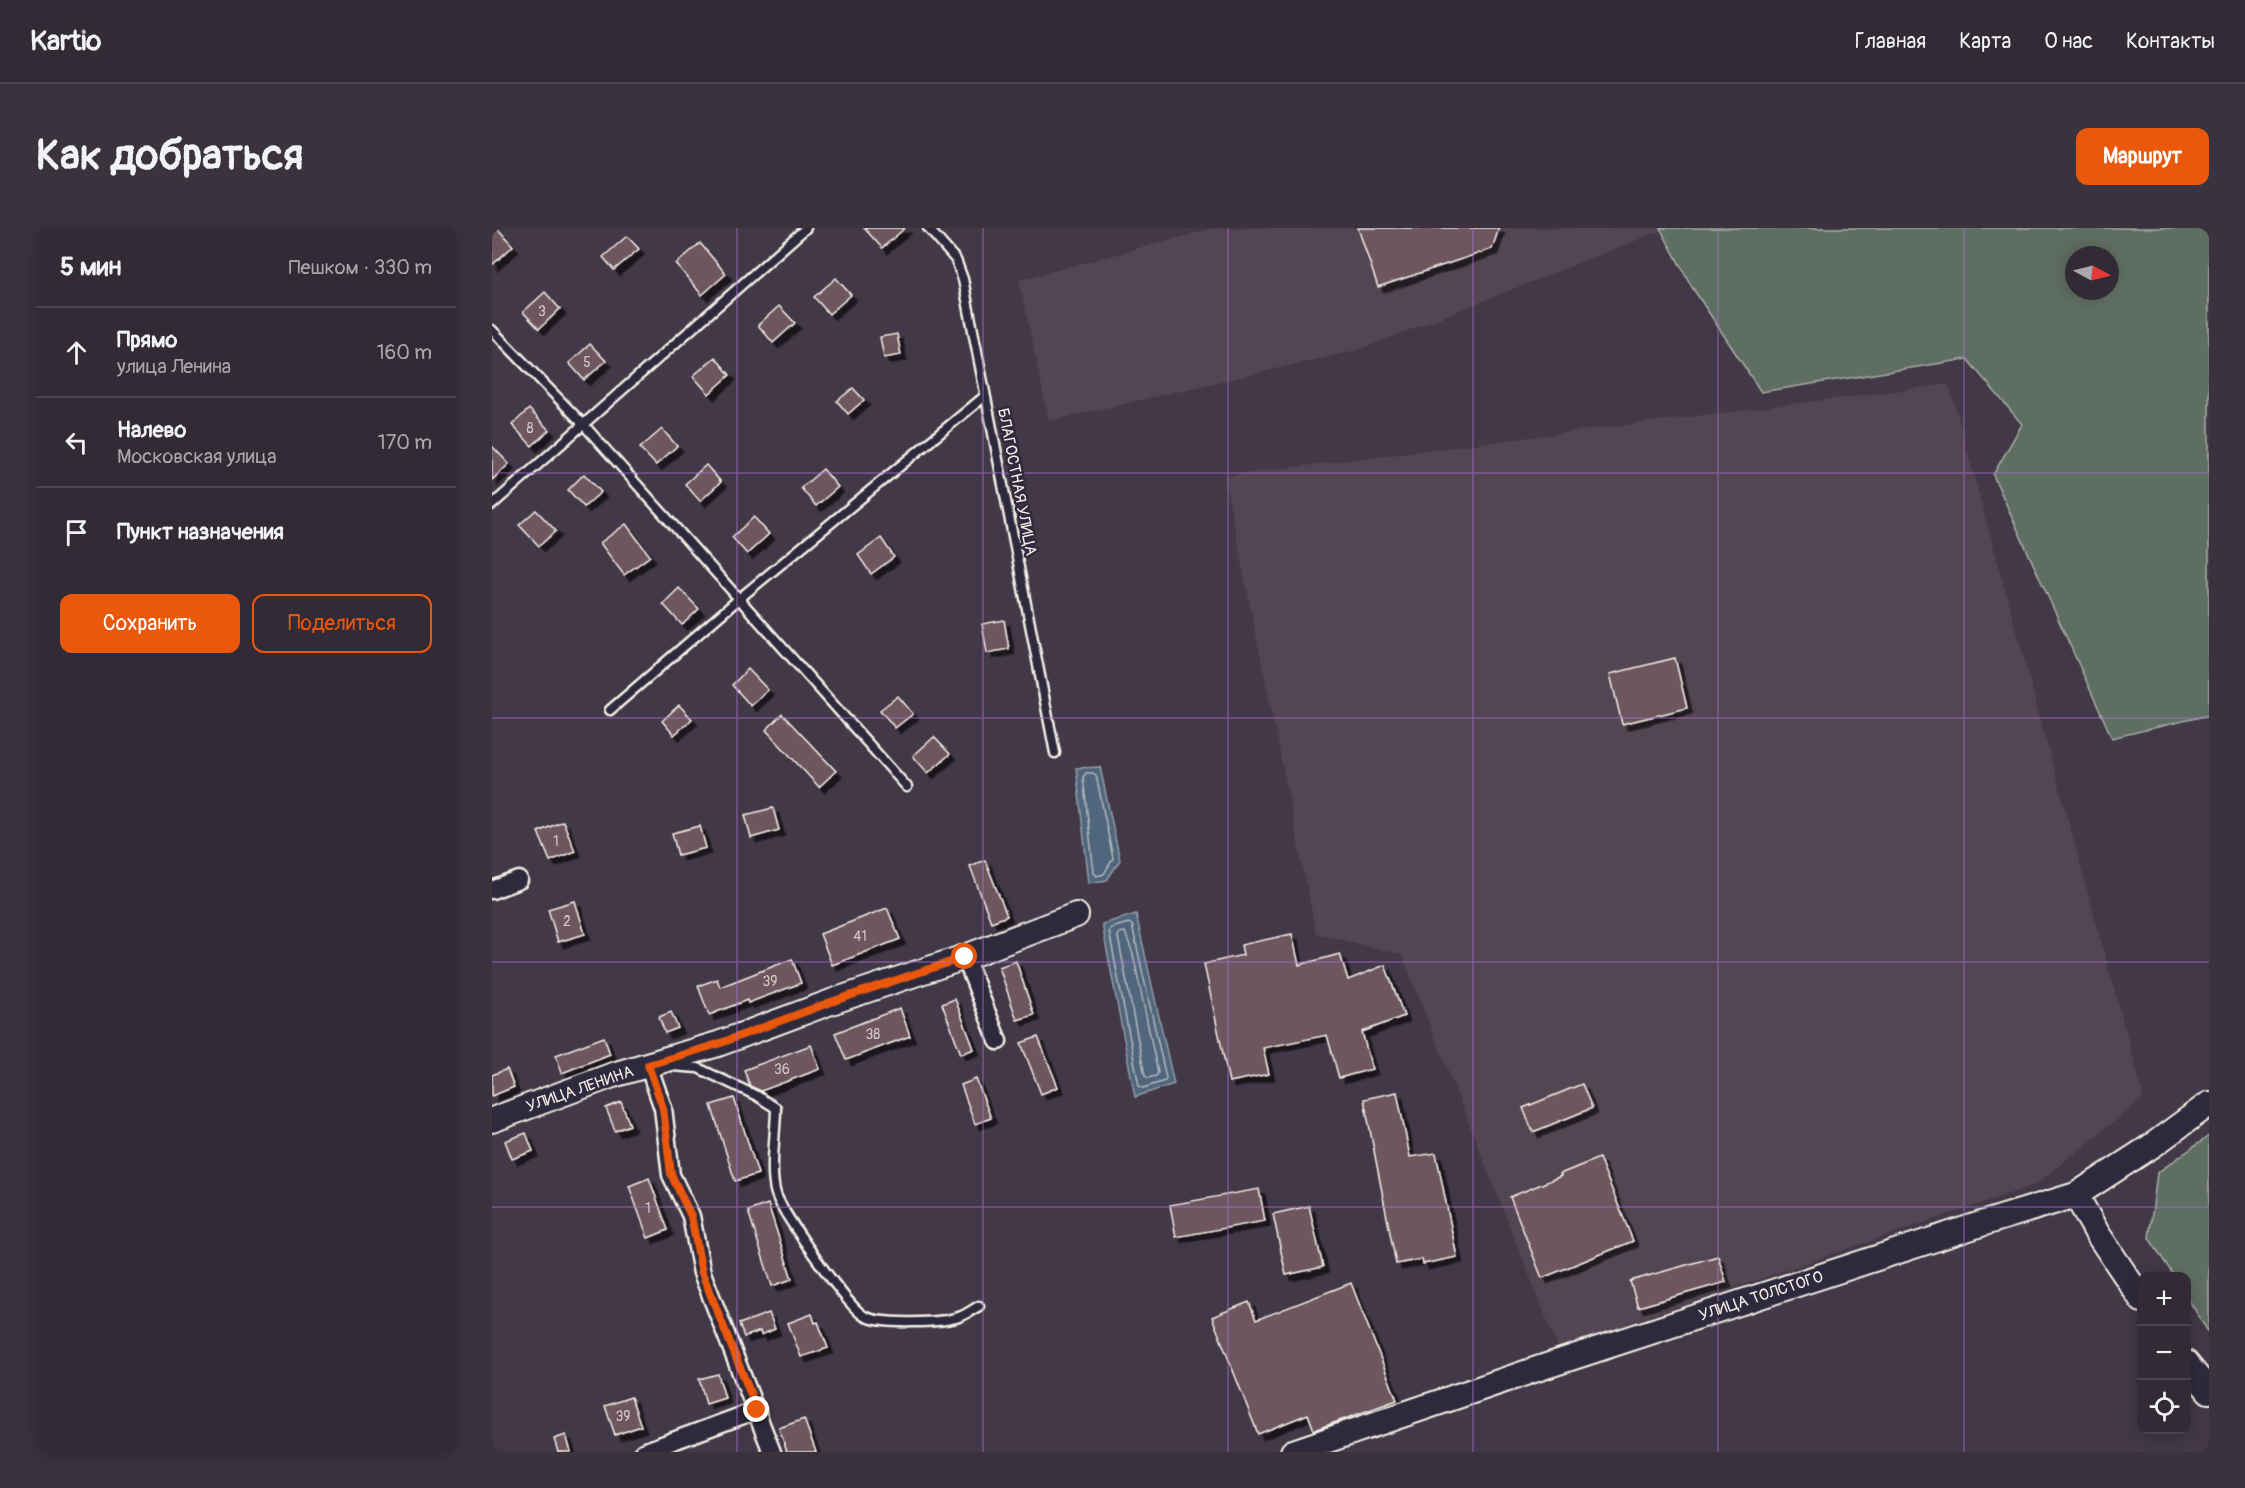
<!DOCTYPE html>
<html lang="ru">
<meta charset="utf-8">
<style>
:root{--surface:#322a35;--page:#3a323d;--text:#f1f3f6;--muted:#a8a7ad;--line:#4d4650;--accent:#ea580c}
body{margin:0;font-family:Pangolin,sans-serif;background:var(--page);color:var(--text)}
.controls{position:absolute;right:18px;bottom:18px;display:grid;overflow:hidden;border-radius:12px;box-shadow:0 3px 15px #0003}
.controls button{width:54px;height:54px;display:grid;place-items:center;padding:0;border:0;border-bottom:2px solid var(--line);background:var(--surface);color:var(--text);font:30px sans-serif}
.compass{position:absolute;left:1573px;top:18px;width:54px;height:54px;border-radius:50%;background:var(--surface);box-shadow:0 3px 15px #0003;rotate:97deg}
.stop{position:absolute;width:18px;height:18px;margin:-14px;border:4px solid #ea580c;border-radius:50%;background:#fff}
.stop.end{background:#ea580c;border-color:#fff;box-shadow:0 2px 6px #0008}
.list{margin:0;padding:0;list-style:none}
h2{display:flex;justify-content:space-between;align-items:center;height:78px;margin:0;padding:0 24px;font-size:26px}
h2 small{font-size:20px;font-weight:400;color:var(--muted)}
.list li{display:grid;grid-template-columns:39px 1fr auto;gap:18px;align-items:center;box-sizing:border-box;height:90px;padding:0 24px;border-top:2px solid var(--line)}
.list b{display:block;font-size:22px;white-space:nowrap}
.list p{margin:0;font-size:20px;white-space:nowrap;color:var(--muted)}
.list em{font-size:20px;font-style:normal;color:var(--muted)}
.actions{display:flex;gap:12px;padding:18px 24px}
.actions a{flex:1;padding:14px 0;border:2px solid var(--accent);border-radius:12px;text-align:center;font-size:21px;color:var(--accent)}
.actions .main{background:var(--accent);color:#fff}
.icon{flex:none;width:33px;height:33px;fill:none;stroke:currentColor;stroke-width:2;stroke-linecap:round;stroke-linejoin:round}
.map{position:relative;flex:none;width:1717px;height:1224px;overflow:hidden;border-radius:12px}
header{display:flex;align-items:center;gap:36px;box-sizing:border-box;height:84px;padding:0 30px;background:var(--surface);border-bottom:2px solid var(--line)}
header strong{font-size:28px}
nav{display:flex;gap:33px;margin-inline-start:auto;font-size:21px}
.intro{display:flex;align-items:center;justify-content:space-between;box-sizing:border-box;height:144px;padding:0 36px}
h1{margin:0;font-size:42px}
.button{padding:15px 27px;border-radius:12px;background:var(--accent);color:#fff;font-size:21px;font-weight:700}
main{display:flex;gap:36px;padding:0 36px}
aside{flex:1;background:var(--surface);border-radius:12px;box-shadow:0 3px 15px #0003}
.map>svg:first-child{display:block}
.built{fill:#524551}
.green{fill:#5f6e64;stroke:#aab0a6;stroke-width:1.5;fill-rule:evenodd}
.water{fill:#50667c;stroke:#929ea7;stroke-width:1.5}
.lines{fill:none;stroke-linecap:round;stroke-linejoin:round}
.shore{stroke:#b2b9bd;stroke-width:1.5}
.building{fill:#6e575f;stroke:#f4f1e8;stroke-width:1.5;filter:url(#shadow)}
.lane-casing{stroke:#f4f1e8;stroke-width:13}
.street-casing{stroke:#f4f1e8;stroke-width:21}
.secondary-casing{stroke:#f4f1e8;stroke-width:28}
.lane{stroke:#2f2a3d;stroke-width:8}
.street{stroke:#2f2a3d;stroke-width:16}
.secondary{stroke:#2f2a3d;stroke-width:24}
.route{stroke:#ea580c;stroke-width:8}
.grid{fill:none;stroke:#a571cd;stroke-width:1.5;stroke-opacity:0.55}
.labels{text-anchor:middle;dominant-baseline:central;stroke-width:5;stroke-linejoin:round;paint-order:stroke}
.number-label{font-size:14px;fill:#d2cac6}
.street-label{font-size:16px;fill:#f4f1e8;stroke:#2f2a3d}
</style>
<header>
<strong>Kartio</strong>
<nav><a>Главная</a><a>Карта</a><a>О нас</a><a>Контакты</a></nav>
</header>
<div class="intro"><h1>Как добраться</h1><a class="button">Маршрут</a></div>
<main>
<aside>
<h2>5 мин<small>Пешком · 330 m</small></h2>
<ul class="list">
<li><svg class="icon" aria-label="ahead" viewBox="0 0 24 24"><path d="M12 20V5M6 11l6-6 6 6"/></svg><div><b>Прямо</b><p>улица Ленина</p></div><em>160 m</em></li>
<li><svg class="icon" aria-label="left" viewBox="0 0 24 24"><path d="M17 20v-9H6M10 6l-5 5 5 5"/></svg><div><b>Налево</b><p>Московская улица</p></div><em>170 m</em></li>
<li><svg class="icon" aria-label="arrive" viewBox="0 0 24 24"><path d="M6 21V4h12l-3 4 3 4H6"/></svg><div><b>Пункт назначения</b></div></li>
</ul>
<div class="actions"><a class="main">Сохранить</a><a>Поделиться</a></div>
</aside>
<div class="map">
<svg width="1717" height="1224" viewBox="0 0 1717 1224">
<defs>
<filter id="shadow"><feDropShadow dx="5.5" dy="5.5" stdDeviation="0" flood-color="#0009"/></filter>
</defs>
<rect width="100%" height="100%" fill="#423847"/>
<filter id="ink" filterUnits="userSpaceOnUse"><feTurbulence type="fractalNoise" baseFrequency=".0167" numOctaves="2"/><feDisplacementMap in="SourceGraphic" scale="12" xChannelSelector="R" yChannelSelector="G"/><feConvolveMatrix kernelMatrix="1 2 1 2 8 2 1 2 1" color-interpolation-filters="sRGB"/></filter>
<g filter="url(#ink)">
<g class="built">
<path d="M 722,0 L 1176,0 L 867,122 L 557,193 L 527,52 Z"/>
<path d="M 1457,156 L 1652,870 L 1543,957 L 1066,1120 L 910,727 L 824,705 L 732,248 Z"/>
</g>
<g class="green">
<path d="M 1168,0 L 1717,0 L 1717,487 L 1620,510 L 1501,247 L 1530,196 L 1475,131 L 1269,164 L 1200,59 ZM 1582,27 L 1618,27 L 1618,63 L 1582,63 Z"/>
<path d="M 1717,908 L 1717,1105 L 1695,1069 L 1694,1048 L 1682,1048 L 1657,1010 L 1665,945 Z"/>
</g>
<g class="water">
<path d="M 608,539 L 628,632 L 615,652 L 597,655 L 584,540 Z"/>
<path d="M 644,686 L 682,856 L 643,869 L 610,696 Z"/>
</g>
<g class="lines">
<g class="shore">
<path d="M 594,545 L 601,545 L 604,547 L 621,630 L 612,646 L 605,648 L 602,645 L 591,549 Z"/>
<path d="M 637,695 L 640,697 L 674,850 L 673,853 L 651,860 L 647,858 L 617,703 L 619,700 Z"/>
<path d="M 633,704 L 641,726 L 666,845 L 664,848 L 656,850 L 653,848 L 626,709 L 627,705 Z"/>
</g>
</g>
<g class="building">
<path d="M 0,0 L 5,0 L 21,18 L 0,37 Z"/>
<path d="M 372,0 L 413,0 L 390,20 Z"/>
<path d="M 866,0 L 1007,0 L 1000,21 L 886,59 Z"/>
<path d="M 135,8 L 147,21 L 122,42 L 111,29 Z"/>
<path d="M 208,15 L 234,46 L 210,67 L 184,36 Z"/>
<path d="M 344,50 L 359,67 L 337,86 L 322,69 Z"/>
<path d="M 53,64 L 68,81 L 47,101 L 31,84 Z"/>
<path d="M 287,78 L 303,95 L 281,115 L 266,97 Z"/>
<path d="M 405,106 L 409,127 L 392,130 L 388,109 Z"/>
<path d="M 98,116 L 114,133 L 92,152 L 77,135 Z"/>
<path d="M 223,129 L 238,147 L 217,166 L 201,148 Z"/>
<path d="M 361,160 L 372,172 L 356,186 L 345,173 Z"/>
<path d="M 37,181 L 57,202 L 40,218 L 20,197 Z"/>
<path d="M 170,201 L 185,218 L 164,237 L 148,220 Z"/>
<path d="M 0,218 L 17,236 L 0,252 Z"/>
<path d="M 214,237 L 229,254 L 208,273 L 193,256 Z"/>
<path d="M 331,241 L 346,259 L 324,278 L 309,260 Z"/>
<path d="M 92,246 L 109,264 L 92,279 L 76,262 Z"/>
<path d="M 44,282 L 64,303 L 47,318 L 27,297 Z"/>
<path d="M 262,289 L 277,306 L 255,326 L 240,309 Z"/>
<path d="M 134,296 L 158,328 L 132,347 L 108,315 Z"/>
<path d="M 389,310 L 402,329 L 379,346 L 366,327 Z"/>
<path d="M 187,360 L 207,381 L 190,397 L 171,376 Z"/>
<path d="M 512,392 L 517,421 L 495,425 L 490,396 Z"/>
<path d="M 1183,430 L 1195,480 L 1130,496 L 1118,446 Z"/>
<path d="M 256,441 L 276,462 L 259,478 L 240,457 Z"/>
<path d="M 406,468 L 421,486 L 403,500 L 388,482 Z"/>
<path d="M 187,477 L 200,491 L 182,507 L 170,493 Z"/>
<path d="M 290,486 L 344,543 L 327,559 L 274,502 Z"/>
<path d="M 442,509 L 458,526 L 436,545 L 421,528 Z"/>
<path d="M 281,580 L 287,602 L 259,610 L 253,587 Z"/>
<path d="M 71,593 L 83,623 L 58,633 L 46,604 Z"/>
<path d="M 208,598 L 214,620 L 186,627 L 180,605 Z"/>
<path d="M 493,632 L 515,688 L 499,694 L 478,638 Z"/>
<path d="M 83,673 L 93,706 L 66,714 L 56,681 Z"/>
<path d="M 395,680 L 408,711 L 340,737 L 328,706 Z"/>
<path d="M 800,706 L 807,737 L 848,726 L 856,752 L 893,737 L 912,788 L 870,804 L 880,841 L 847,850 L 835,807 L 771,820 L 777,846 L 737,854 L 712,736 L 751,727 L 749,717 Z"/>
<path d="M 300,731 L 309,755 L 256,775 L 255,772 L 217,787 L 206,758 L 225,751 L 228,759 Z"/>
<path d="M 524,733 L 542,787 L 525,792 L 507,739 Z"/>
<path d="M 463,771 L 482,821 L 469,826 L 450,776 Z"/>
<path d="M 408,780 L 418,808 L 354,832 L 343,805 Z"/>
<path d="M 179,784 L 186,800 L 173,805 L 167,789 Z"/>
<path d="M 112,809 L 118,826 L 70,845 L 64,827 Z"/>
<path d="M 546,809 L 566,859 L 549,866 L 529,815 Z"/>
<path d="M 319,817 L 328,841 L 269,863 L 258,858 L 252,842 Z"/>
<path d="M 15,841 L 22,859 L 0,868 L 0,847 Z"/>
<path d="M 484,851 L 499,890 L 483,896 L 469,857 Z"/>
<path d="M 1090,856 L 1100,880 L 1041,904 L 1031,880 Z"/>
<path d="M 905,864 L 918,929 L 944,925 L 965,1029 L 931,1036 L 930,1031 L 904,1036 L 872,871 Z"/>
<path d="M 242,870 L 266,946 L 243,953 L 219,877 Z"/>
<path d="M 129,874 L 138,897 L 123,903 L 114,880 Z"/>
<path d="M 34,905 L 41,923 L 20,931 L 13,913 Z"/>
<path d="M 1107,930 L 1141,1013 L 1050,1050 L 1018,969 L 1069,948 L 1068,946 Z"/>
<path d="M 157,950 L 176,1002 L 156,1010 L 137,958 Z"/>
<path d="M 767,961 L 773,993 L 684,1009 L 678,977 Z"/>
<path d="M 276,976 L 300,1051 L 280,1058 L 256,983 Z"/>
<path d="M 817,978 L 831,1039 L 794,1047 L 781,986 Z"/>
<path d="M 1226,1028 L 1234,1054 L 1146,1079 L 1138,1053 Z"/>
<path d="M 859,1055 L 905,1172 L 822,1202 L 816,1186 L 766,1206 L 720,1089 L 757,1074 L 764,1092 Z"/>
<path d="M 277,1085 L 283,1101 L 269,1107 L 268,1103 L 252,1109 L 247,1096 Z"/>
<path d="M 320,1086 L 323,1095 L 326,1094 L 336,1120 L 309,1129 L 296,1095 Z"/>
<path d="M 226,1146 L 233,1170 L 214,1176 L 207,1151 Z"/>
<path d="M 139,1169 L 149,1198 L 123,1207 L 113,1178 Z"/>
<path d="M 312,1191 L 324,1224 L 295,1224 L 287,1200 Z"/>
<path d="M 74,1207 L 79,1224 L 66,1224 L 62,1211 Z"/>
</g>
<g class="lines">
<defs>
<g id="lane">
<path d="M 436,0 L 464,32 L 471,51 L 563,525"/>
<path d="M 0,102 L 91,196 L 415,559"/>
<path d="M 0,277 L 314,0"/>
<path d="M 118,482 L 248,370 L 493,168"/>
<path d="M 180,838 L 206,840 L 265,868 L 284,880 C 284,904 277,944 284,966 C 290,985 356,1079 372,1088 C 388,1097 449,1095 467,1089 C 473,1087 480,1082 487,1078"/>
</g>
<g id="street">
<path d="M 0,662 L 27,652"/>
<path d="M 473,729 L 506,813"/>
<path d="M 156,837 L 171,880 L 179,947 L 199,988 L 210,1045 L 280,1224"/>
<path d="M 151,1224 L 265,1182"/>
</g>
<g id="secondary">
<path d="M 0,892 L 121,847 L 226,816 L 339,774 L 473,729 L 584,687"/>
<path d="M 1584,967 L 1605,1005 L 1650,1072"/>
<path d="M 1694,1135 L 1717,1163"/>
<path d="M 801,1224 L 1045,1141 L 1489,996 L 1584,967 L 1661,917 L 1717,876"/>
</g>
</defs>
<use href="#lane" class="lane-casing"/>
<use href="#street" class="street-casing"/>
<use href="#secondary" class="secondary-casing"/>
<use href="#lane" class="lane"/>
<use href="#street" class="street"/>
<use href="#secondary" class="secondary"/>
</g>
</g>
<g class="lines" filter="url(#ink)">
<path class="route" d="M 265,1182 L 210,1045 L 199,988 L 179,946 L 171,880 L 156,837 L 226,816 L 339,774 L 473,729"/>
</g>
<path class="grid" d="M 245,0 L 245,1224M 491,0 L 491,1224M 736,0 L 736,1224M 981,0 L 981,1224M 1226,0 L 1226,1224M 1472,0 L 1472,1224M 0,245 L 1717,245M 0,490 L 1717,490M 0,734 L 1717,734M 0,979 L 1717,979"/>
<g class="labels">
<g class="number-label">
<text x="50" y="83">3</text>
<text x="95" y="134">5</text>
<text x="38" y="200">8</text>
<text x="64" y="613">1</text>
<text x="75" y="693">2</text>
<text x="368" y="708">41</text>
<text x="278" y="753">39</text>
<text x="381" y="806">38</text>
<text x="290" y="841">36</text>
<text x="156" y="980">1</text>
<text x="131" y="1188">39</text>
</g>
<g class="street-label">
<text transform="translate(525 254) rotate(79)">БЛАГОСТНАЯ УЛИЦА</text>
<text transform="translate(88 861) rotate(-19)">УЛИЦА ЛЕНИНА</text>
<text transform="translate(1269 1068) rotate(-18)">УЛИЦА ТОЛСТОГО</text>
</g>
</g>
</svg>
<div class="controls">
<button>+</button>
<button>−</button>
<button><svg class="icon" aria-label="locate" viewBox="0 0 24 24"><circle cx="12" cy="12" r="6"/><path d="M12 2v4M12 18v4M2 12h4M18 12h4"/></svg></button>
</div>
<svg class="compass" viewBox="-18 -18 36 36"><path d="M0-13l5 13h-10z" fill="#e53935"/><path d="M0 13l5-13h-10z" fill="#a8a7ad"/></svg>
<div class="stop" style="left:473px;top:729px"></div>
<div class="stop end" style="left:265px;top:1182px"></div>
</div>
</main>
